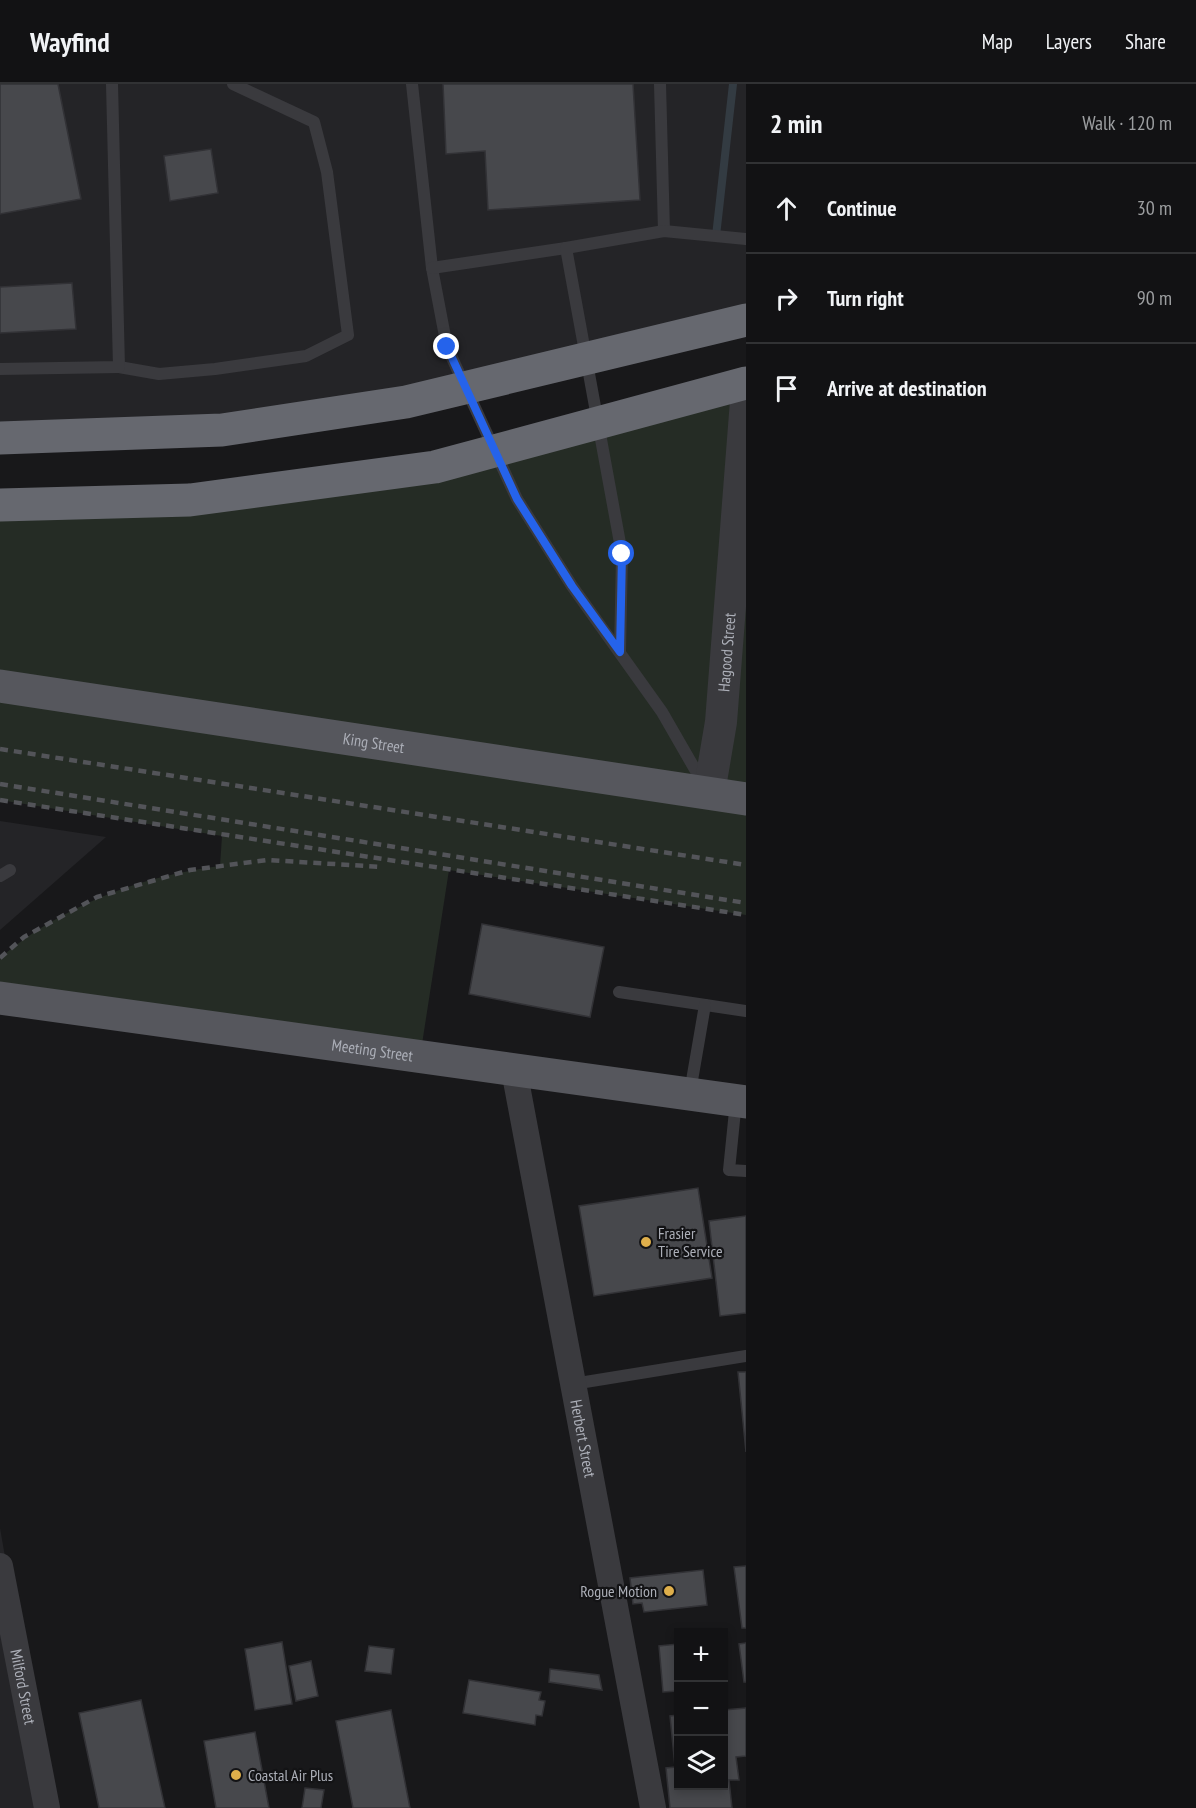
<!DOCTYPE html>
<meta charset="utf-8">
<style>
:root{--surface:#121214;--page:#1b1b1d;--text:#f1f3f6;--muted:#9c9ea0;--line:#313234}
body{margin:0;font-family:"PT Sans Narrow",sans-serif;background:var(--page);color:var(--text)}
.controls{position:absolute;right:18px;bottom:18px;display:grid;overflow:hidden;border-radius:0px;box-shadow:0 3px 9px #0003}
.controls button{width:54px;height:54px;display:grid;place-items:center;padding:0;border:0;border-bottom:2px solid var(--line);background:var(--surface);color:var(--text);font:30px sans-serif}
.stop{position:absolute;width:18px;height:18px;margin:-14px;border:4px solid #2563eb;border-radius:50%;background:#fff}
.stop.end{background:#2563eb;border-color:#fff;box-shadow:0 2px 6px #0008}
.list{margin:0;padding:0;list-style:none}
h2{display:flex;justify-content:space-between;align-items:center;height:78px;margin:0;padding:0 24px;font-size:26px}
h2 small{font-size:20px;font-weight:400;color:var(--muted)}
.list li{display:grid;grid-template-columns:39px 1fr auto;gap:18px;align-items:center;box-sizing:border-box;height:90px;padding:0 24px;border-top:2px solid var(--line)}
.list b{display:block;font-size:22px;white-space:nowrap}
.list em{font-size:20px;font-style:normal;color:var(--muted)}
.icon{flex:none;width:33px;height:33px;fill:none;stroke:currentColor;stroke-width:2;stroke-linecap:round;stroke-linejoin:round}
.map{position:relative;flex:none;width:746px;height:1724px;overflow:hidden}
header{display:flex;align-items:center;gap:36px;box-sizing:border-box;height:84px;padding:0 30px;background:var(--surface);border-bottom:2px solid var(--line)}
header strong{font-size:28px}
nav{display:flex;gap:33px;margin-inline-start:auto;font-size:21px}
main{display:flex}
aside{flex:1;background:var(--surface)}
.map>svg:first-child{display:block}
.built{fill:#242427}
.green{fill:#252c25}
.lines{fill:none;stroke-linecap:round;stroke-linejoin:round}
.stream{stroke:#333b42;stroke-width:8}
.building{fill:#47484c;stroke:#323236;stroke-width:1.5}
.service{stroke:#3a3a3e;stroke-width:12}
.minor{stroke:#3a3a3e;stroke-width:26}
.tertiary{stroke:#3a3a3e;stroke-width:32}
.primary{stroke:#56575d;stroke-width:33}
.rail{stroke:#535459;stroke-width:4.5;stroke-dasharray:8 6;stroke-linecap:butt}
.motorway-bridge{stroke:#66686f;stroke-width:33}
.route{stroke:#2563eb;stroke-width:8}
.poi-dot{fill:#dfaf4b;stroke:#131315;stroke-width:2}
.labels{text-anchor:middle;dominant-baseline:central;stroke-width:4.5;stroke-linejoin:round;paint-order:stroke}
.street-label{font-size:16px;fill:#acafb8;stroke:#131315}
.poi-label{font-size:16px;fill:#acafb8;stroke:#131315;text-anchor:start}
</style>
<header>
<strong>Wayfind</strong>
<nav><a>Map</a><a>Layers</a><a>Share</a></nav>
</header>
<main>
<div class="map">
<svg width="746" height="1724" viewBox="0 0 746 1724">
<rect width="100%" height="100%" fill="#18181a"/>
<g class="built">
<path d="M 0,0 L 746,0 L 746,229 L 406,318 L 0,354 Z"/>
<path d="M 0,737 L 106,753 L 0,846 Z"/>
<path d="M 0,1444 L 49,1724 L 0,1724 Z"/>
</g>
<path class="green" d="M 746,299 L 746,831 L 449,786 L 420,973 L 0,914 L 0,874 C 61,822 141,792 220,782 L 222,752 L 0,716 L 0,421 L 435,383 Z"/>
<g class="lines">
<path class="stream" d="M 716,152 L 733,0"/>
</g>
<g class="building">
<path d="M 0,0 L 58,0 L 81,115 L 0,130 Z"/>
<path d="M 443,0 L 633,0 L 640,116 L 488,126 L 485,67 L 446,70 Z"/>
<path d="M 211,65 L 218,109 L 170,117 L 164,72 Z"/>
<path d="M 72,199 L 76,245 L 0,249 L 0,203 Z"/>
<path d="M 482,840 L 604,863 L 590,933 L 469,910 Z"/>
<path d="M 698,1104 L 712,1194 L 594,1212 L 579,1122 Z"/>
<path d="M 746,1132 L 746,1229 L 720,1232 L 709,1137 Z"/>
<path d="M 738,1288 L 746,1288 L 746,1368 Z"/>
<path d="M 746,1482 L 746,1544 L 742,1544 L 734,1483 Z"/>
<path d="M 703,1486 L 707,1521 L 644,1528 L 642,1519 L 633,1520 L 630,1494 Z"/>
<path d="M 282,1558 L 292,1620 L 255,1626 L 245,1565 Z"/>
<path d="M 746,1559 L 746,1598 L 744,1598 L 739,1560 Z"/>
<path d="M 678,1560 L 678,1607 L 663,1608 L 659,1562 Z"/>
<path d="M 369,1562 L 394,1565 L 391,1590 L 365,1587 Z"/>
<path d="M 311,1577 L 318,1612 L 296,1617 L 289,1582 Z"/>
<path d="M 550,1585 L 599,1591 L 602,1606 L 549,1598 Z"/>
<path d="M 469,1596 L 541,1608 L 539,1616 L 545,1617 L 542,1632 L 536,1631 L 535,1641 L 463,1629 Z"/>
<path d="M 141,1616 L 165,1724 L 99,1724 L 79,1629 Z"/>
<path d="M 746,1624 L 746,1672 L 736,1673 L 739,1696 L 729,1696 L 732,1724 L 670,1724 L 666,1684 L 675,1683 L 670,1632 L 678,1631 L 678,1702 L 724,1702 L 724,1626 Z"/>
<path d="M 391,1626 L 410,1724 L 353,1724 L 336,1637 Z"/>
<path d="M 255,1648 L 269,1724 L 216,1724 L 204,1657 Z"/>
<path d="M 305,1704 L 324,1706 L 321,1724 L 302,1724 Z"/>
</g>
<g class="lines">
<g class="service">
<path d="M 412,0 L 432,184 L 447,263 L 517,415 L 572,502 L 662,628 L 704,701"/>
<path d="M 660,0 L 664,147"/>
<path d="M 432,184 L 566,164"/>
<path d="M 119,283 L 159,290 L 215,285 L 306,272 L 348,251 L 327,88 L 314,38 L 233,0"/>
<path d="M 0,285 L 119,283 L 112,0"/>
<path d="M 620,568 L 622,470 L 566,164 L 664,147 L 746,155"/>
<path d="M 0,792 L 10,786"/>
<path d="M 619,908 L 746,927"/>
<path d="M 690,1008 L 705,921"/>
<path d="M 736,1017 L 729,1086 L 746,1087"/>
<path d="M 573,1300 L 746,1272"/>
</g>
<g class="minor">
<path id="s1" d="M 514,986 L 653,1724"/>
<path id="s2" d="M 0,1482 L 47,1724"/>
</g>
<path class="tertiary" id="s3" d="M 709,709 L 721,638 L 746,317"/>
<g class="primary">
<path id="s4" d="M 0,602 L 746,715"/>
<path id="s5" d="M 0,914 L 746,1018"/>
</g>
<g class="rail">
<path d="M 0,665 L 746,781"/>
<path d="M 0,700 L 746,819"/>
<path d="M 0,716 L 746,831"/>
<path d="M 0,874 L 24,853 L 97,813 L 190,786 L 267,776 L 383,783"/>
</g>
<g class="motorway-bridge">
<path d="M 0,354 L 222,346 L 406,318 L 746,236"/>
<path d="M 0,421 L 190,416 L 435,383 L 746,299"/>
</g>
</g>
<g class="lines">
<path class="route" d="M 447,263 L 517,415 L 572,502 L 620,568 L 622,470"/>
</g>
<g class="poi-dot">
<circle cx="646" cy="1158" r="6"/>
<circle cx="669" cy="1507" r="6"/>
<circle cx="236" cy="1691" r="6"/>
</g>
<g class="labels">
<g class="street-label">
<text stroke="none"><textPath href="#s3" startOffset="142">Hagood Street</textPath></text>
<text stroke="none"><textPath href="#s4" startOffset="378">King Street</textPath></text>
<text stroke="none"><textPath href="#s5" startOffset="376">Meeting Street</textPath></text>
<text stroke="none"><textPath href="#s1" startOffset="375">Herbert Street</textPath></text>
<text stroke="none"><textPath href="#s2" startOffset="123">Milford Street</textPath></text>
</g>
<g class="poi-label">
<text x="658" y="1149">Frasier<tspan x="658" dy="18">Tire Service</tspan></text>
<text x="657" y="1507" text-anchor="end">Rogue Motion</text>
<text x="248" y="1691">Coastal Air Plus</text>
</g>
</g>
</svg>
<div class="controls">
<button>+</button>
<button>−</button>
<button><svg class="icon" aria-label="layers" viewBox="0 0 24 24"><path d="M12 4l9 5-9 5-9-5zM3 14l9 5 9-5"/></svg></button>
</div>
<div class="stop" style="left:622px;top:470px"></div>
<div class="stop end" style="left:447px;top:263px"></div>
</div>
<aside>
<h2>2 min<small>Walk · 120 m</small></h2>
<ul class="list">
<li><svg class="icon" aria-label="ahead" viewBox="0 0 24 24"><path d="M12 20V5M6 11l6-6 6 6"/></svg><div><b>Continue</b></div><em>30 m</em></li>
<li><svg class="icon" aria-label="right" viewBox="0 0 24 24"><path d="M7 20v-9h11M14 6l5 5-5 5"/></svg><div><b>Turn right</b></div><em>90 m</em></li>
<li><svg class="icon" aria-label="arrive" viewBox="0 0 24 24"><path d="M6 21V4h12l-3 4 3 4H6"/></svg><div><b>Arrive at destination</b></div></li>
</ul>
</aside>
</main>
